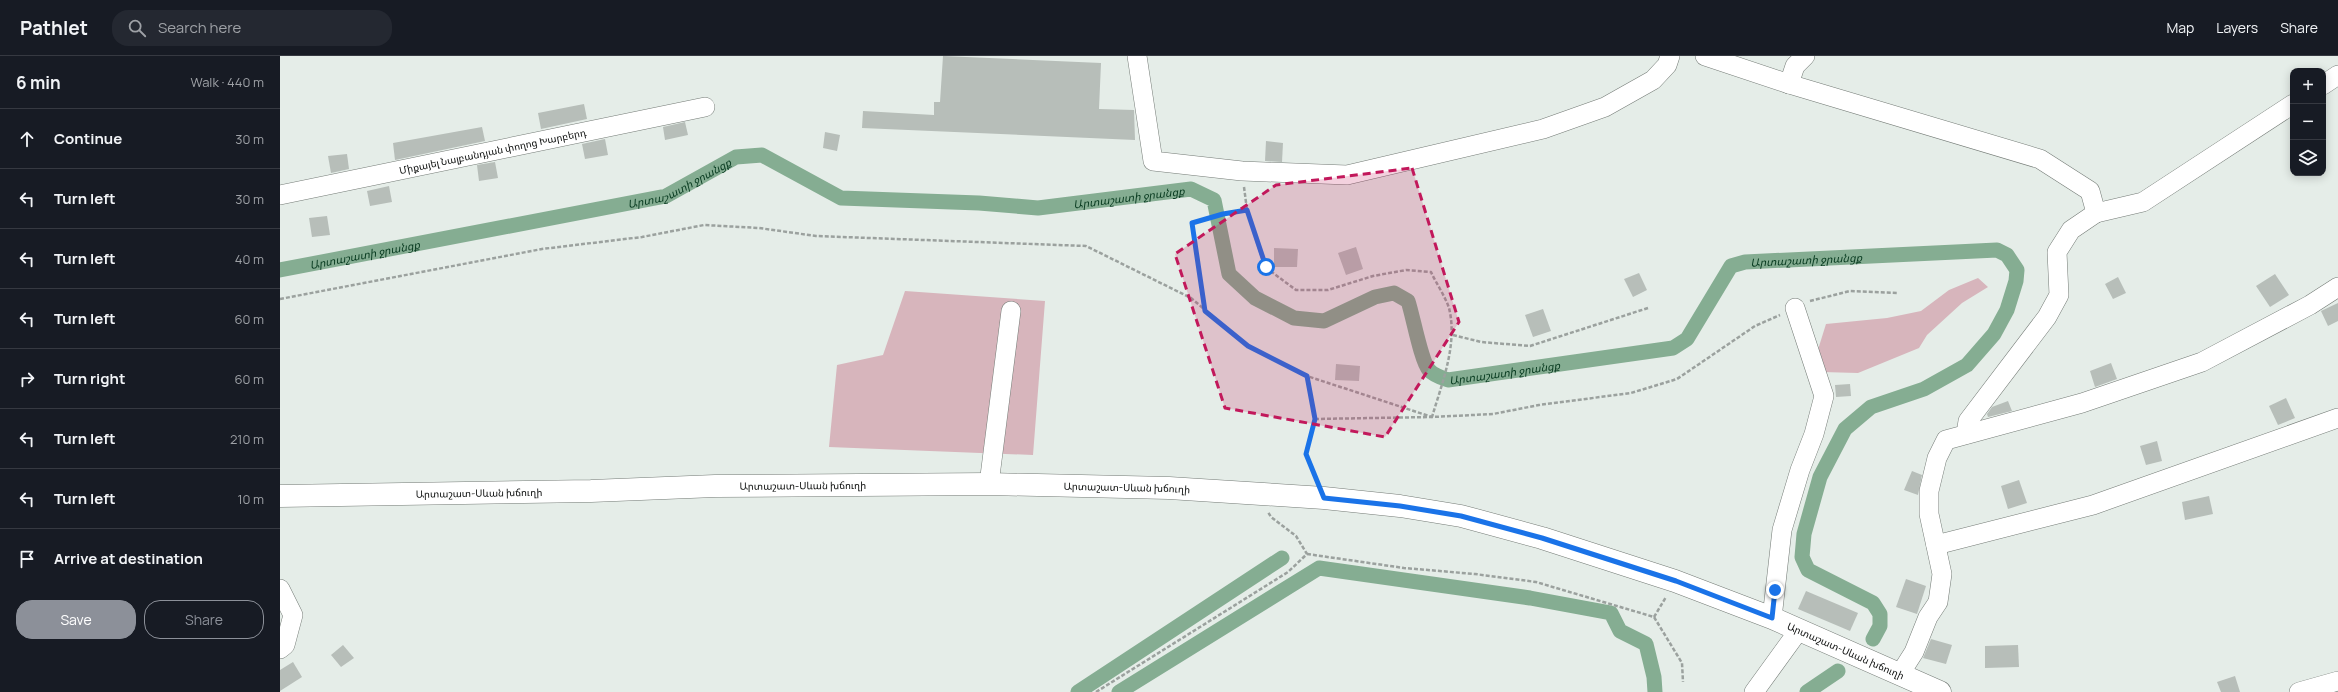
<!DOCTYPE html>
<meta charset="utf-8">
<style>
:root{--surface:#171b24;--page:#242831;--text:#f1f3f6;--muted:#9ea1a6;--line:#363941;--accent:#8c9099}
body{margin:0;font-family:Manrope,"Noto Sans Armenian",sans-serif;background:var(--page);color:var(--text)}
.controls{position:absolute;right:12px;top:12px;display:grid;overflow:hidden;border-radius:8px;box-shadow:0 2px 10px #0003}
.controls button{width:36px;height:36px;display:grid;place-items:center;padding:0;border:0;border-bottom:1px solid var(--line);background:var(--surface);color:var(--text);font:20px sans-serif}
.stop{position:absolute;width:12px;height:12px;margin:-9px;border:3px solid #1a73e8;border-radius:50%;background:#fff}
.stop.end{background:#1a73e8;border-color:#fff;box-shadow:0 1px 4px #0008}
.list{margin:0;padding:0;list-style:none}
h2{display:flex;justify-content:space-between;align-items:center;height:52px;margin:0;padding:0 16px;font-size:17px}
h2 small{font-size:13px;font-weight:400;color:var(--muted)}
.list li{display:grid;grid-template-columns:26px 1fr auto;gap:12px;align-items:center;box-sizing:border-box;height:60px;padding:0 16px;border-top:1px solid var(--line)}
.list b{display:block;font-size:15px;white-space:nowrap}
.list em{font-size:13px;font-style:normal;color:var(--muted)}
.actions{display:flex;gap:8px;padding:12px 16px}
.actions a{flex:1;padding:9px 0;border:1px solid var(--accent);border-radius:16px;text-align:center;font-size:14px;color:var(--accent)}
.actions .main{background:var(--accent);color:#fff}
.icon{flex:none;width:22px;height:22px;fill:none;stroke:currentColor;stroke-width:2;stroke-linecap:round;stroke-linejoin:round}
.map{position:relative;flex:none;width:2058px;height:636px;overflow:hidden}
header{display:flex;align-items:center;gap:24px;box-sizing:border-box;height:56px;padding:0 20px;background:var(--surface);border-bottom:1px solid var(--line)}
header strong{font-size:19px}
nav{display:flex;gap:22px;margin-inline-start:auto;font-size:14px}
.search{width:280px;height:36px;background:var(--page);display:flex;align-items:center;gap:10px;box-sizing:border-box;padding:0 14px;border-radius:16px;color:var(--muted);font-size:15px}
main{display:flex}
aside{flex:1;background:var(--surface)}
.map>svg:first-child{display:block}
.green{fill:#d7b5bc}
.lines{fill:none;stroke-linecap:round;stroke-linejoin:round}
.canal{stroke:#85ad92;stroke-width:15}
.building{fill:#b7beb9}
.minor-casing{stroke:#747b76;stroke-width:20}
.major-casing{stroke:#747b76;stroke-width:23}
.path{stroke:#9ba19e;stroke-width:2.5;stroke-dasharray:4 2;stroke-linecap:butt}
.minor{stroke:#fff;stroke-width:19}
.major{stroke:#fff;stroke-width:22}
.route{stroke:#1a73e8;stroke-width:5}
.marked{fill:#c2185b;fill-opacity:0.2;stroke:#c2185b;stroke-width:3;stroke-dasharray:8 5;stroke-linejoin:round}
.labels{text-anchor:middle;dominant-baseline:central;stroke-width:3;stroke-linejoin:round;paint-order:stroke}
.street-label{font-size:10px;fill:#0c0e0d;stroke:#fff}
.water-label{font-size:11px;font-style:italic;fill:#073a1f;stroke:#fff}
</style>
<header>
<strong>Pathlet</strong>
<div class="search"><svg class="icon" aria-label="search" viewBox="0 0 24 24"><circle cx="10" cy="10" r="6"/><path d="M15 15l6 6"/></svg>Search here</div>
<nav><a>Map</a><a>Layers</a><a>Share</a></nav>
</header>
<main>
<aside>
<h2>6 min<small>Walk · 440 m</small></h2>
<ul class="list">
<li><svg class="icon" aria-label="ahead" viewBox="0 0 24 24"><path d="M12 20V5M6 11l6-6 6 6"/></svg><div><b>Continue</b></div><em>30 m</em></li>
<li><svg class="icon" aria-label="left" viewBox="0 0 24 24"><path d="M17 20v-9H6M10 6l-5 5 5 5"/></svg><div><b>Turn left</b></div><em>30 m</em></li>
<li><svg class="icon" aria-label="left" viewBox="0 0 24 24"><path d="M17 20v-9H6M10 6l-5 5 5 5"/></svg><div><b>Turn left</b></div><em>40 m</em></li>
<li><svg class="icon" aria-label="left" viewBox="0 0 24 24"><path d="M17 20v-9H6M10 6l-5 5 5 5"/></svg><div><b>Turn left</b></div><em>60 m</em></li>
<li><svg class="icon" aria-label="right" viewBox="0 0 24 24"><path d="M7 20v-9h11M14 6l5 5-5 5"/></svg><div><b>Turn right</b></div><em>60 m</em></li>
<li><svg class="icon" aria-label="left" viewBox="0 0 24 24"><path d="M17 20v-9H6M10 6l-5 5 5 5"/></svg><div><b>Turn left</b></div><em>210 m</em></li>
<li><svg class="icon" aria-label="left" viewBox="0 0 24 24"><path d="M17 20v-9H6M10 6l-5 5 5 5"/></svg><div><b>Turn left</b></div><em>10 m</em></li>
<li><svg class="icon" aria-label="arrive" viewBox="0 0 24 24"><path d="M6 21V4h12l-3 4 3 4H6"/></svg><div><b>Arrive at destination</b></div></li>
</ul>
<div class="actions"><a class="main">Save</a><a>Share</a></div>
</aside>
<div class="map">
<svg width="2058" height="636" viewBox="0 0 2058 636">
<rect width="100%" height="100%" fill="#e5ede8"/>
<g class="green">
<path d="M 1698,222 L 1708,231 L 1682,247 L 1647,279 L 1639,292 L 1578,317 L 1542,316 L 1536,300 L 1546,268 L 1607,262 L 1641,255 L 1669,234 Z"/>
<path d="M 625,235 L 765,245 L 753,399 L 549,391 L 557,309 L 603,299 Z"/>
</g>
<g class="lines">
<g class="canal">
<path id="s1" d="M 0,214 L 386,140 L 456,101 L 482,99 L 561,142 L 699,147 L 758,152 L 911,133 L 934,144 L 949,218 L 975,242 L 1014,262 L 1044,265 L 1095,241 L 1114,237 L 1128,245 C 1133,260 1141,305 1149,314 C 1153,319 1162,322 1168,324 L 1393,292 L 1407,283 L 1451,210 L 1465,206 L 1717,194 L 1727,199 L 1737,214 L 1736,225 L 1727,254 L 1714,278 L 1687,309 L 1644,333 L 1591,351 L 1565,373 L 1540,421 L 1524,478 L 1522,501 L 1528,514 L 1593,547 L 1600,558 L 1600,570 L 1593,583"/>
<path d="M 798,636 L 1002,502"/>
<path d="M 839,636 L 1039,512 L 1250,542 L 1331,557 L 1340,575 L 1366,588 L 1374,621 L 1375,636"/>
<path d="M 1527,636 L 1558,615"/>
</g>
</g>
<g class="building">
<path d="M 663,0 L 821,7 L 819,53 L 854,54 L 855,84 L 582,72 L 583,55 L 654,59 L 654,46 L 660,46 Z"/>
<path d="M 304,48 L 307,63 L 261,73 L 258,57 Z"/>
<path d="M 405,66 L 408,79 L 385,84 L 383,71 Z"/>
<path d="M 202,71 L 205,85 L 115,104 L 113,87 Z"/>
<path d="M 545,76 L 560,79 L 557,95 L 543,92 Z"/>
<path d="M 325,83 L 328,99 L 305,103 L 302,88 Z"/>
<path d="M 986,85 L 1003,87 L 1002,106 L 985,105 Z"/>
<path d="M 67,98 L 69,113 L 51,117 L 48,100 Z"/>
<path d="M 215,106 L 218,122 L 199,125 L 197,109 Z"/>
<path d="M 109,130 L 112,146 L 90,150 L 87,135 Z"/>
<path d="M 47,160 L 50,179 L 32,181 L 29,162 Z"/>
<path d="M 1076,191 L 1083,213 L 1066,219 L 1058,197 Z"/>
<path d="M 994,192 L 1018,193 L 1017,211 L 994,211 Z"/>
<path d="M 1359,217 L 1367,234 L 1353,241 L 1344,223 Z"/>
<path d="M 1995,218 L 2009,239 L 1990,251 L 1976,230 Z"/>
<path d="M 1838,221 L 1846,237 L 1833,243 L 1825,228 Z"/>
<path d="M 2058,247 L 2058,265 L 2048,270 L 2041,255 Z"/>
<path d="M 1263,253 L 1271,275 L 1253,281 L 1245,259 Z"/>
<path d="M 1831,307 L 1837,323 L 1815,331 L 1810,315 Z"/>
<path d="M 1056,308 L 1080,310 L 1079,325 L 1055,324 Z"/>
<path d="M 1570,328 L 1571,340 L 1556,341 L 1555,329 Z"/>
<path d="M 2006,342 L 2015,362 L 1998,369 L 1989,350 Z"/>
<path d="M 1728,345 L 1732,355 L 1708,361 L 1707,358 L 1712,351 Z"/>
<path d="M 1877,385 L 1882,405 L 1866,409 L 1860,390 Z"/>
<path d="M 1632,415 L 1642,419 L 1638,439 L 1624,434 Z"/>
<path d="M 1739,424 L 1747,447 L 1728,453 L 1721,430 Z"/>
<path d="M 1929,440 L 1933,458 L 1905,464 L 1902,446 Z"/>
<path d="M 1626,523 L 1646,530 L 1637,558 L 1616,551 Z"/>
<path d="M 1526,535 L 1578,557 L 1570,575 L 1518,553 Z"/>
<path d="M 1651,583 L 1672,589 L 1666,608 L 1643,602 Z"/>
<path d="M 63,589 L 74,602 L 61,611 L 51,599 Z"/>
<path d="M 1738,589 L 1739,611 L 1705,612 L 1705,590 Z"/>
<path d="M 13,606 L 22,621 L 0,635 L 0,614 Z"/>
<path d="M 1955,620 L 1960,636 L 1941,636 L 1937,626 Z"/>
</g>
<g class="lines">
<defs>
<g id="minor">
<path d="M 857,0 L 873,105 L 962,115 L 1067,119 L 1263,73 L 1325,51 L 1373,24 L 1387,9 L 1390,0"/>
<path d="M 1425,0 L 1509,28 L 1760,103 L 1810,135 L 1816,157 L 1791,174 L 1777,196 L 1779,239 L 1767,261 L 1688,365 L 1686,378"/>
<path d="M 1509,28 L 1515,10 L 1525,0"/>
<path d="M 2043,29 L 2058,19"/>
<path id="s2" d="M 0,139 L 425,51"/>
<path d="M 1816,157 L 1863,146 L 2013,48"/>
<path d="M 709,428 L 731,255"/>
<path d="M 1656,489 L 1813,449 L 2058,362"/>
<path d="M 0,533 L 13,559 L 5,589 L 0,593"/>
<path d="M 1492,562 L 1502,474 L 1520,414 L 1534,378 L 1544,340 L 1515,252"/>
<path d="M 1620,618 L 1634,596 L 1648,561 L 1658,546 L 1662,518 L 1649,458 L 1649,435 L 1657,402 L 1666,384 L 1802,347 L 1922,306 L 2030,249 L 2058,231"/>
<path d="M 1474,636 L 1519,574"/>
<path d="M 2019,636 L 2058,625"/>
</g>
<g id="major">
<path id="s3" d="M 0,440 L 311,435 L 435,430 L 709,428 L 889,432 L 1044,442 L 1120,450 L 1181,460 L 1262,482 L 1395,525 L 1492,562 L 1660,636"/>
</g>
</defs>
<use href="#minor" class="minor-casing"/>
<use href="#major" class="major-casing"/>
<g class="path">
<path d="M 964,131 L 967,154 L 985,211 L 1016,234 L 1048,234 L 1093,220 L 1126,214 L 1151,216 C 1156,227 1165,240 1169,252 C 1178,288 1162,327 1152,361"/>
<path d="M 0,243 L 262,193 L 362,181 L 424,169 L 479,172 L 536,180 L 806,190 L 911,242 L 968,290 L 1027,320 L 1152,361"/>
<path d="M 1530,245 L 1570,235 L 1617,237"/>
<path d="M 925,254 L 912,167 L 943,158 L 967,154"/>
<path d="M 1173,279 L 1201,286 L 1250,290 L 1368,252"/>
<path d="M 1027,321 L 1035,363 L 1026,398 L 1037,424"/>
<path d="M 1035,363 L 1152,361 L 1213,358 L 1259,349 L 1351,337 L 1397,323 L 1475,270 L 1500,259"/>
<path d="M 1027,498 L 1124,512 L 1195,518 L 1256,526 L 1374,561 L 1402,607 L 1403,626"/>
<path d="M 1374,561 L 1386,541"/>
<path d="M 816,636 L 1008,516 L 1027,498 L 1016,480 L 991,461 L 988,456"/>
</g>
<use href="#minor" class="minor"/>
<use href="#major" class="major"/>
</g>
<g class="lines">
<path class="route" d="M 986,211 L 967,154 L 943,158 L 912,167 L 925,255 L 968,290 L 1027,320 L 1035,363 L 1026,398 L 1044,442 L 1120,450 L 1181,460 L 1262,482 L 1396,525 L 1492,562 L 1495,534"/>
</g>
<path class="marked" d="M 1132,112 L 1179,266 L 1105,381 L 945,352 L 895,198 L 996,129 Z"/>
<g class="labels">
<g class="street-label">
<text stroke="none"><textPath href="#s2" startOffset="217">Միքայել Նալբանդյան փողոց Խարբերդ</textPath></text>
<text stroke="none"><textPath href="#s3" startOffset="523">Արտաշատ-Սևան խճուղի</textPath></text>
<text stroke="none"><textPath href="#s3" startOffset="847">Արտաշատ-Սևան խճուղի</textPath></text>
<text stroke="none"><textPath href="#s3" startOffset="199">Արտաշատ-Սևան խճուղի</textPath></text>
<text stroke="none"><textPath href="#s3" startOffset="1591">Արտաշատ-Սևան խճուղի</textPath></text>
</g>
<g class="water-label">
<text stroke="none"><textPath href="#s1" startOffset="410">Արտաշատի ջրանցք</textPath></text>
<text stroke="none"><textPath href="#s1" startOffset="878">Արտաշատի ջրանցք</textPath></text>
<text stroke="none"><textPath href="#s1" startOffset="86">Արտաշատի ջրանցք</textPath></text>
<text stroke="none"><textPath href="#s1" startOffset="1742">Արտաշատի ջրանցք</textPath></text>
<text stroke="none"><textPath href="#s1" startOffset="1394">Արտաշատի ջրանցք</textPath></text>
</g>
</g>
</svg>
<div class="controls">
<button>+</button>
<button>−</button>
<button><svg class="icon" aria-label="layers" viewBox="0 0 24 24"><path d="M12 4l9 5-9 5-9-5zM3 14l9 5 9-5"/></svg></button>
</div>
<div class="stop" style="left:986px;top:211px"></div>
<div class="stop end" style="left:1495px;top:534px"></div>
</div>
</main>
